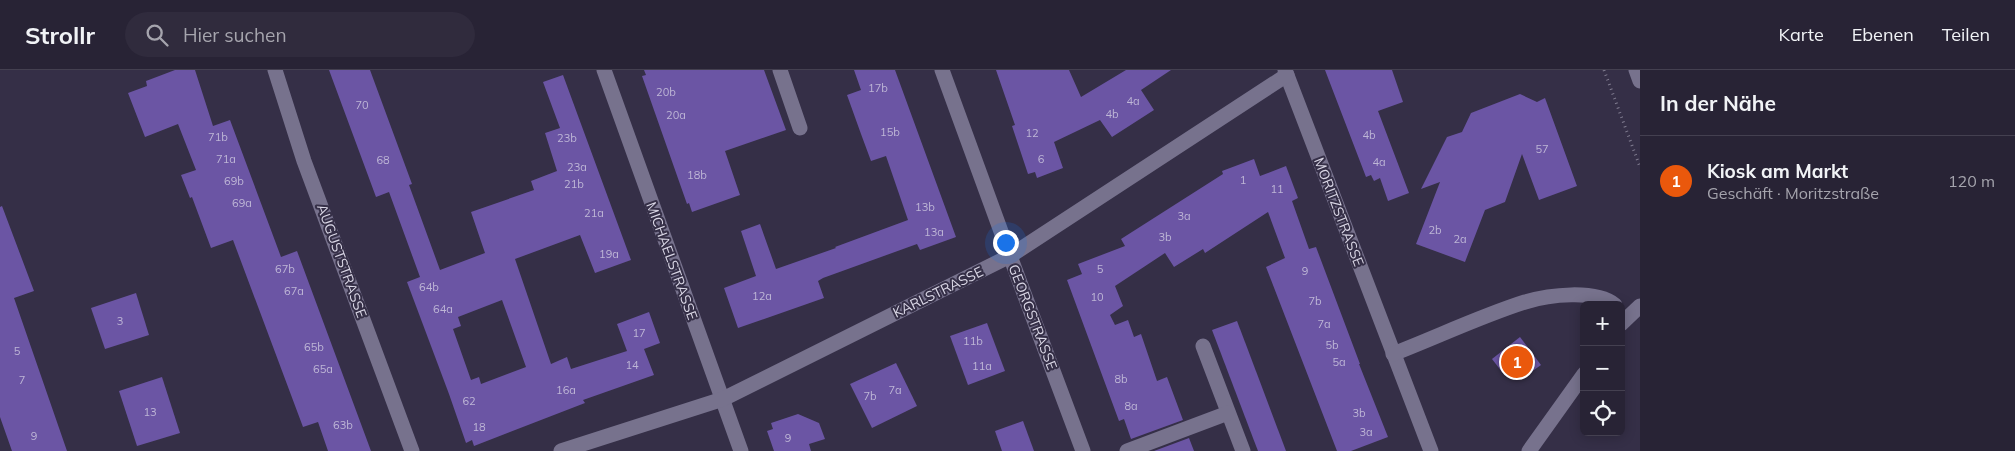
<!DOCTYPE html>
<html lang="de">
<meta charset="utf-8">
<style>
:root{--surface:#282335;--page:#302b3d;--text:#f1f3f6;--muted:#a5a4ad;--line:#444050;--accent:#ea580c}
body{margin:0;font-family:Mulish,sans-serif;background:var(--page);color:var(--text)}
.controls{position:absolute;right:15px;bottom:15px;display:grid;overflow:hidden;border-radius:8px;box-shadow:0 2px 12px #0003}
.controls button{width:45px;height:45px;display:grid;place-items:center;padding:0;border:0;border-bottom:1px solid var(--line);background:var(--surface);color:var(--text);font:25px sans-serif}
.you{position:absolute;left:1005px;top:172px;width:18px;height:18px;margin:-12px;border:4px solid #fff;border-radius:50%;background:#1a73e8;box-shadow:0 0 0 8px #1a73e833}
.badge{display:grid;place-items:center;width:32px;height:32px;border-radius:50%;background:var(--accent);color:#fff;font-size:16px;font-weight:700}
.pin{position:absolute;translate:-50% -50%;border:2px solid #fff;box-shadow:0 1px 5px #0006}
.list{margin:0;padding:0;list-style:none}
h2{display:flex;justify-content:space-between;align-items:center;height:65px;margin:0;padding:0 20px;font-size:21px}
h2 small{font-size:16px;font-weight:400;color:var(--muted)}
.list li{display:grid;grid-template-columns:32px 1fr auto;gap:15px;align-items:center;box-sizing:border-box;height:90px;padding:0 20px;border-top:1px solid var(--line)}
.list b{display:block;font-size:19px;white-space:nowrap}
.list p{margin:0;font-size:16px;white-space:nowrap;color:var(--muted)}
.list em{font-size:16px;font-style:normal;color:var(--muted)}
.icon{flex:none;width:28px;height:28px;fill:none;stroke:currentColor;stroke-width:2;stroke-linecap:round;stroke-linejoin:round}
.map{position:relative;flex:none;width:1640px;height:381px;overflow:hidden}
header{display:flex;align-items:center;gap:30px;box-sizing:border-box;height:70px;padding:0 25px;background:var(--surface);border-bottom:1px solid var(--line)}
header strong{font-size:24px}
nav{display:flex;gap:28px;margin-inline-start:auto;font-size:18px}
.search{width:350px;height:45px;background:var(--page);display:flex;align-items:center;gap:12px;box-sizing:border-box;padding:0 18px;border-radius:28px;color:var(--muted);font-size:19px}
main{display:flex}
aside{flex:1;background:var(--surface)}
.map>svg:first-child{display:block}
.building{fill:#6b55a4;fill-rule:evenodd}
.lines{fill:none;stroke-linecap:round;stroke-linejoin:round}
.path{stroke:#807c90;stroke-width:3;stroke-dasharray:1 4;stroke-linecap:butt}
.minor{stroke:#77728d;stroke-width:15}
.labels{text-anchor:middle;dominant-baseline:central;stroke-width:4;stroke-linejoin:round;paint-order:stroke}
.number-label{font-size:11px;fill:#beb6d6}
.street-label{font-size:14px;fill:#dad7e6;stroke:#352f47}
</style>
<header>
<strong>Strollr</strong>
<div class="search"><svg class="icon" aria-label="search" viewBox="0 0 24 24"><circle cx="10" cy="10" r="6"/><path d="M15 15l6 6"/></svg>Hier suchen</div>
<nav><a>Karte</a><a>Ebenen</a><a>Teilen</a></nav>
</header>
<main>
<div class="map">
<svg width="1640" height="381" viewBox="0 0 1640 381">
<rect width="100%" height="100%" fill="#352f47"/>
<g class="building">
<path d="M 175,0 L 195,0 L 213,56 L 230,50 L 281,187 L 297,181 L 371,381 L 328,381 L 318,352 L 303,357 L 233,170 L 211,178 L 192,127 L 190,128 L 181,105 L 196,100 L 178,54 L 145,67 L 128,23 L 147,16 L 146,11 Z"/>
<path d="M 329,0 L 370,0 L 412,114 L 409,115 L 440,200 L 485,183 L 471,142 L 534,120 L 531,111 L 557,101 L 545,63 L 560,58 L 543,12 L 563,5 L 631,190 L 595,203 L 580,165 L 515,189 L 551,294 L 567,287 L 571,299 L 627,281 L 617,254 L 649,242 L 660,273 L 644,279 L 654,305 L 583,330 L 585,333 L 474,376 L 472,370 L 466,373 L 449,324 L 407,212 L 420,207 L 389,122 L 376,127 ZM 502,230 L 526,297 L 481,314 L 479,307 L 471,310 L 453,259 L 461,256 L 458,247 Z"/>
<path d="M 644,0 L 764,0 L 786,60 L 725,81 L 740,125 L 692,142 L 689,133 L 687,134 L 642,6 L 646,5 Z"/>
<path d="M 854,0 L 895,0 L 956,167 L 920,180 L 917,174 L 823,208 L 818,211 L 824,228 L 738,258 L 724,218 L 756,206 L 741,161 L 760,154 L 776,199 L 836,178 L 835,177 L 908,150 L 886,86 L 871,91 L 861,64 L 847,25 L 861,20 Z"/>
<path d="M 996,0 L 1069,0 L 1081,27 L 1126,0 L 1171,0 L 1141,20 L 1154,40 L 1112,67 L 1100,50 L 1054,72 L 1063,98 L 1037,108 L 1035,102 L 1028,104 L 1012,56 L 1015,55 Z"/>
<path d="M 1325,0 L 1392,0 L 1403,32 L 1378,41 L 1409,123 L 1388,131 L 1380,108 L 1374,111 L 1371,105 L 1366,107 Z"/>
<path d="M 1520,24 L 1537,32 L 1545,28 L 1577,116 L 1539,130 L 1522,84 L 1505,132 L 1485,140 L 1465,192 L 1416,174 L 1440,112 L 1421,119 L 1447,67 L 1462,62 L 1471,43 Z"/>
<path d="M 1254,89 L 1260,106 L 1286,96 L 1298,128 L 1292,131 L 1309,179 L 1316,177 L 1360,294 L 1359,294 L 1388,367 L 1351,381 L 1337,381 L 1266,197 L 1285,188 L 1268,142 L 1205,183 L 1203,179 L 1174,197 L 1165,183 L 1115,216 L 1123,236 L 1110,245 L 1115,255 L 1128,250 L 1134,267 L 1141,264 L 1157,311 L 1167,307 L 1183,350 L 1131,369 L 1124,349 L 1119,351 L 1067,210 L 1082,204 L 1078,194 L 1125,176 L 1121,169 L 1223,104 L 1222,101 Z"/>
<path d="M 2,136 L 34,221 L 14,228 L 67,381 L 12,381 L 0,347 L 0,137 Z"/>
<path d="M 136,223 L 149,265 L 105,279 L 91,238 Z"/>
<path d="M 1237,251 L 1248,280 L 1286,381 L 1258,381 L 1253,368 L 1212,260 Z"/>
<path d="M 987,253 L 1005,301 L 968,315 L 950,266 Z"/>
<path d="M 1520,267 L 1541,295 L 1527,305 L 1502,302 L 1492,289 Z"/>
<path d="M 896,293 L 917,336 L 872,358 L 850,314 Z"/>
<path d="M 162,307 L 180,363 L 137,376 L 119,321 Z"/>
<path d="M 798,344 L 819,353 L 825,369 L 809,374 L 811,381 L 774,381 L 767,361 L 773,359 L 771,353 Z"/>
<path d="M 1023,351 L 1034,381 L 1002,381 L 995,361 Z"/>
<path d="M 1189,368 L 1194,381 L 1154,381 Z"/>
</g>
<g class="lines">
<path class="path" d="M 1604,0 L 1640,97"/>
<g class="minor">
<path d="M 275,0 L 304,91 L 412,381"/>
<path d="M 604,0 L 741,381"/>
<path d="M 780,0 L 800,58"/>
<path d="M 942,0 L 1010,186 L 1083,381"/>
<path d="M 1285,0 L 1431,381"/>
<path d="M 1636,0 L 1640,11"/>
<path d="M 1621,254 L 1640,236"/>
<path d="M 1203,276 L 1243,381"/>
<path d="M 1393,284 C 1437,267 1481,246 1525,232 C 1548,225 1595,219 1615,235"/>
<path d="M 561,381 L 723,329 L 1010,186 L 1287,5"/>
<path d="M 1127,381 L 1228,343"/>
<path d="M 1529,381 L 1584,304"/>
</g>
</g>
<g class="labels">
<g class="number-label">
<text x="878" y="18">17b</text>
<text x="666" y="22">20b</text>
<text x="1133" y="31">4a</text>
<text x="362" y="35">70</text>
<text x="1112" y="44">4b</text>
<text x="676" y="45">20a</text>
<text x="890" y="62">15b</text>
<text x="1032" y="63">12</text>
<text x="1369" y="65">4b</text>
<text x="218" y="67">71b</text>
<text x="567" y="68">23b</text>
<text x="1542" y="79">57</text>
<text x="226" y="89">71a</text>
<text x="1041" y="89">6</text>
<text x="383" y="90">68</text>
<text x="1379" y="92">4a</text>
<text x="577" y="97">23a</text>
<text x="697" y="105">18b</text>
<text x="1243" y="110">1</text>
<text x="234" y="111">69b</text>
<text x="574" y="114">21b</text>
<text x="1277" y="119">11</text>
<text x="242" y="133">69a</text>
<text x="925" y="137">13b</text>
<text x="594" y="143">21a</text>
<text x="1184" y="146">3a</text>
<text x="1435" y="160">2b</text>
<text x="934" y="162">13a</text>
<text x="1165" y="167">3b</text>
<text x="1460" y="169">2a</text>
<text x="609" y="184">19a</text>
<text x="285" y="199">67b</text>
<text x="1100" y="199">5</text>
<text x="1305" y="201">9</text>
<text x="429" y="217">64b</text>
<text x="294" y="221">67a</text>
<text x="762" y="226">12a</text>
<text x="1097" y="227">10</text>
<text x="1315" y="231">7b</text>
<text x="443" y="239">64a</text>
<text x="120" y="251">3</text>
<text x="1324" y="254">7a</text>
<text x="639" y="263">17</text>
<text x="973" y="271">11b</text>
<text x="1332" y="275">5b</text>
<text x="314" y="277">65b</text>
<text x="17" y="281">5</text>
<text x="1339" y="292">5a</text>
<text x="632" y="295">14</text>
<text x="982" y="296">11a</text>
<text x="323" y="299">65a</text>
<text x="1121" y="309">8b</text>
<text x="22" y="310">7</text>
<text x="566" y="320">16a</text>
<text x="895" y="320">7a</text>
<text x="870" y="326">7b</text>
<text x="469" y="331">62</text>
<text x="1131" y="336">8a</text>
<text x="150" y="342">13</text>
<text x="1359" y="343">3b</text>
<text x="343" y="355">63b</text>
<text x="479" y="357">18</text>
<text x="1366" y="362">3a</text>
<text x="34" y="366">9</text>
<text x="788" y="368">9</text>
</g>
<g class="street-label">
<text transform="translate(1339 142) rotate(69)">MORITZSTRASSE</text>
<text transform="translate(342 191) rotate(70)">AUGUSTSTRASSE</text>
<text transform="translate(672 191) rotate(70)">MICHAELSTRASSE</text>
<text transform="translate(938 222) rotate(-26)">KARLSTRASSE</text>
<text transform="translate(1033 247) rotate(69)">GEORGSTRASSE</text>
</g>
</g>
</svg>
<div class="controls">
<button>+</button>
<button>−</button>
<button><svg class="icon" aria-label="locate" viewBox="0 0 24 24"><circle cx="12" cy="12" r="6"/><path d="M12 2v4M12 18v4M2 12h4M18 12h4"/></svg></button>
</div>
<div class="you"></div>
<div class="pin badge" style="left:1517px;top:292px">1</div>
</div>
<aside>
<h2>In der Nähe<small></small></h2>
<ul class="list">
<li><span class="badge">1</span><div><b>Kiosk am Markt</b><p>Geschäft · Moritzstraße</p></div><em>120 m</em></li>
</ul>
</aside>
</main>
